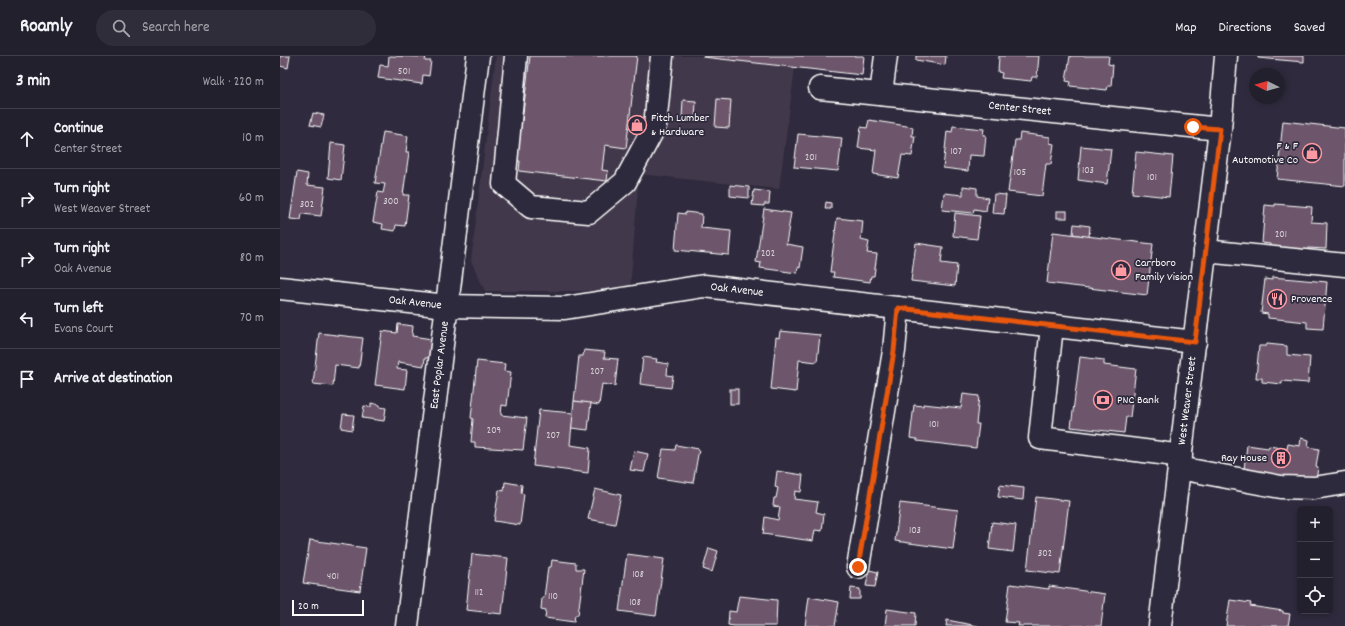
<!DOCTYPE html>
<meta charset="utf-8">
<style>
:root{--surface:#23202e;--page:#2f2d3a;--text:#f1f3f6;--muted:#a3a3aa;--line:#403e4a}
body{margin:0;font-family:Dekko,sans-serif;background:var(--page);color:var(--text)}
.controls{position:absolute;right:12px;bottom:12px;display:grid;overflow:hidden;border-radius:6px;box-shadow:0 2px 6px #0003}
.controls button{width:36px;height:36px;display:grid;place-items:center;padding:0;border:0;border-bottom:1px solid var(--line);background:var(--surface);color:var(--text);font:20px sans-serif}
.compass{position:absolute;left:969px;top:12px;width:36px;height:36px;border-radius:50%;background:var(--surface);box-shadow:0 2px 6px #0003;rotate:275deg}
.scale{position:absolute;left:12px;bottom:10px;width:72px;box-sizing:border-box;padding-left:4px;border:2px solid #fff;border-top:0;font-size:11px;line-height:14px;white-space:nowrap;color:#fff;-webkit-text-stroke:3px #2f2a3d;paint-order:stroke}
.stop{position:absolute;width:12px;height:12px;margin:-9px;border:3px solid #ea580c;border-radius:50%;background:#fff}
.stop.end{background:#ea580c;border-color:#fff;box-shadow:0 1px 4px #0008}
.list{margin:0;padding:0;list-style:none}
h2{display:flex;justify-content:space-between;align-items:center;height:52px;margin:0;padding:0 16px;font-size:17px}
h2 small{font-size:13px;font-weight:400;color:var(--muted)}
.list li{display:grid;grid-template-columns:26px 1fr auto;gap:12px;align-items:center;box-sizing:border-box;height:60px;padding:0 16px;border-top:1px solid var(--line)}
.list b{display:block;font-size:15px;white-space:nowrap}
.list p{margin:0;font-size:13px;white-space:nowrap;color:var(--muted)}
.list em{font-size:13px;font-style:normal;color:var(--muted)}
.icon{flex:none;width:22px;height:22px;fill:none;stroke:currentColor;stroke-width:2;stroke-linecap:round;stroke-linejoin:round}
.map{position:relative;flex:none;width:1065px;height:570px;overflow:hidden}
header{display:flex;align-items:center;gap:24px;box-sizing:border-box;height:56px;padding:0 20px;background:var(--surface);border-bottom:1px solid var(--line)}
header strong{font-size:19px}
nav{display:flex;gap:22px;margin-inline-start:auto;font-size:14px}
.search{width:280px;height:36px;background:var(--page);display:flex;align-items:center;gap:10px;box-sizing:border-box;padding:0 14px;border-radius:22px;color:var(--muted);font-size:15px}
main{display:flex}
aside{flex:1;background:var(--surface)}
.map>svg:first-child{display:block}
.built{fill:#42384b}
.building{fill:#6d576c;stroke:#fff}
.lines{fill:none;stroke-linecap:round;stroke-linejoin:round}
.minor-casing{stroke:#fff;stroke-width:25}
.minor{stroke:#2f2a3d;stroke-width:22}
.route{stroke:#ea580c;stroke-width:5}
.labels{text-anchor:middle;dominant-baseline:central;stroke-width:3.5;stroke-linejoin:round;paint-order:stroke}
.number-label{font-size:10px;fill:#dad5da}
.street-label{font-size:12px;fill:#fff;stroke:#2f2a3d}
.poi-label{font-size:12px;fill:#fff;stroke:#2f2a3d;text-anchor:start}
</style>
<header>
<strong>Roamly</strong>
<div class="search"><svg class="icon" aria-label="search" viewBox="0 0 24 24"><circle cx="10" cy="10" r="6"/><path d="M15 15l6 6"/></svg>Search here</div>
<nav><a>Map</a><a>Directions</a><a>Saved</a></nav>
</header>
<main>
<aside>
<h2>3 min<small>Walk · 220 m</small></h2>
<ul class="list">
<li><svg class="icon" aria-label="ahead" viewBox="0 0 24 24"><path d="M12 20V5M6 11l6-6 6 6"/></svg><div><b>Continue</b><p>Center Street</p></div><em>10 m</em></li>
<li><svg class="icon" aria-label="right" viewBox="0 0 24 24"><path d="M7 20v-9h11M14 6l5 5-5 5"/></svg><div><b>Turn right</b><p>West Weaver Street</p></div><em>60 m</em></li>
<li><svg class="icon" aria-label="right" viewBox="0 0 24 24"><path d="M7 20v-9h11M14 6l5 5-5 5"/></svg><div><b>Turn right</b><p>Oak Avenue</p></div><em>80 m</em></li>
<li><svg class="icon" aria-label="left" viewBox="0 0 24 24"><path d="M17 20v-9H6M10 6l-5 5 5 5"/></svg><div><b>Turn left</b><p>Evans Court</p></div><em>70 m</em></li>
<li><svg class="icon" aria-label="arrive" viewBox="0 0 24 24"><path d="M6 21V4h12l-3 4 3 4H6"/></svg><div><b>Arrive at destination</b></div></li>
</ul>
</aside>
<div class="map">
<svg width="1065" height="570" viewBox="0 0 1065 570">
<rect width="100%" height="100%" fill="#2f2a3d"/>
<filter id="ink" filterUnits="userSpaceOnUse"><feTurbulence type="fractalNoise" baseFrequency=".025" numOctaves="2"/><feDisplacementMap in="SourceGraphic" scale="8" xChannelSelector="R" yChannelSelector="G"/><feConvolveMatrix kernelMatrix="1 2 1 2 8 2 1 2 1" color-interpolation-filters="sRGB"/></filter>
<g filter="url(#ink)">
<path class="built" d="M 216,0 L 584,0 L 582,19 L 515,12 L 499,133 L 359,118 L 350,235 L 205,235 L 191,205 Z"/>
<g class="building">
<path d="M 0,0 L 10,0 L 8,12 L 0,10 Z"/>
<path d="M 109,0 L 146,1 L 145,5 L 151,5 L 149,20 L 143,19 L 142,28 L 98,22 L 100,9 L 108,10 Z"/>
<path d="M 250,0 L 357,0 L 346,92 L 325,89 L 322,114 L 328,115 L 327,125 L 239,115 L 240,105 L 237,105 Z"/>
<path d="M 423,0 L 584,0 L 582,19 L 423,1 Z"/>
<path d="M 636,0 L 666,0 L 665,9 L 636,4 Z"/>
<path d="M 719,0 L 759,0 L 757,21 L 752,21 L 751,25 L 721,22 L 722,17 L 718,16 Z"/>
<path d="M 790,0 L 829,0 L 828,8 L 833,9 L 831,30 L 828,30 L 827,34 L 790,30 L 791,26 L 786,25 Z"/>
<path d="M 978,0 L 1024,0 L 1024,6 L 978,2 Z"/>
<path d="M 437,43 L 451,44 L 449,72 L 435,71 Z"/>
<path d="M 403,44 L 416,45 L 415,64 L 402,63 Z"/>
<path d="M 33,57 L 44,59 L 41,71 L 30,69 Z"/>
<path d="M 589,64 L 633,71 L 632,80 L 635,80 L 632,100 L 622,99 L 618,122 L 593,118 L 596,94 L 578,92 L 581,71 L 587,72 Z"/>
<path d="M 1003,65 L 1065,72 L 1065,130 L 997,123 Z"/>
<path d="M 673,70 L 704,73 L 703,79 L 706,79 L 704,100 L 689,99 L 688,115 L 663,112 L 667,75 L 672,76 Z"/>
<path d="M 103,76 L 128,80 L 126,96 L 129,96 L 123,139 L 129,139 L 125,170 L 116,169 L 115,175 L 102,173 L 103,168 L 93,166 L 98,136 L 103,137 L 105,128 L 95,127 Z"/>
<path d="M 740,77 L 770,81 L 770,87 L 774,88 L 771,108 L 766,108 L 762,140 L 728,136 L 735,84 L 739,84 Z"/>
<path d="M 518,78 L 562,82 L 558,115 L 514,111 Z"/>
<path d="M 51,87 L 65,89 L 61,124 L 48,122 Z"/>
<path d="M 801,90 L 831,93 L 827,128 L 798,124 Z"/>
<path d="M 856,96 L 893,100 L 889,141 L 852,137 Z"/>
<path d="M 17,116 L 28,118 L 27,129 L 45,131 L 41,160 L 22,158 L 21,164 L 10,163 Z"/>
<path d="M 450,129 L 469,131 L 469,142 L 450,140 Z"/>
<path d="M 683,130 L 697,132 L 697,140 L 708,142 L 706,155 L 694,153 L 693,157 L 662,154 L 664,137 L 683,139 Z"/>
<path d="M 474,134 L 490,136 L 489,148 L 484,148 L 484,150 L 472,149 Z"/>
<path d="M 714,138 L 726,139 L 724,158 L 712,157 Z"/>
<path d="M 546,146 L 551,147 L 551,153 L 545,153 Z"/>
<path d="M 995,148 L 1032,151 L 1031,166 L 1047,167 L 1046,193 L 1028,192 L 1028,194 L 990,191 L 990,188 L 982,187 L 985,149 L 995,150 Z"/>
<path d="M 484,153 L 511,157 L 506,188 L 523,191 L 520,212 L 518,211 L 517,217 L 480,212 L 481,207 L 476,206 Z"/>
<rect x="777" y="155" width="10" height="7"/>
<path d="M 406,156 L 422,158 L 421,172 L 451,175 L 449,199 L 395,194 L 398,157 L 406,158 Z"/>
<path d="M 675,157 L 700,160 L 697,183 L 673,180 Z"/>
<path d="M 557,162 L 583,165 L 581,184 L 589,186 L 587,197 L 597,198 L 594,220 L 591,220 L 590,226 L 553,221 L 554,216 L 550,216 Z"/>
<path d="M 794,168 L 810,170 L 809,181 L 793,178 Z"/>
<path d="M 773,176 L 873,188 L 867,239 L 767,227 Z"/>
<path d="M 636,187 L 663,191 L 661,207 L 677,209 L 675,230 L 631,225 Z"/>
<path d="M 992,221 L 1047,226 L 1043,273 L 1027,272 L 1027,266 L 988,262 L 988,258 L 981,257 L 985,223 L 992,224 Z"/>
<path d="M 118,268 L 133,270 L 132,280 L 152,283 L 150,302 L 145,302 L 144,310 L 118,306 L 117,313 L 127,314 L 125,333 L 95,329 L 102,275 L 117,277 Z"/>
<path d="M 500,275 L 540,279 L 537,306 L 519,304 L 516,336 L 491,333 L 496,281 L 499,282 Z"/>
<path d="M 39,277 L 83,282 L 79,312 L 55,309 L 53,330 L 33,328 Z"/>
<path d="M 987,288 L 1007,290 L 1007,299 L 1030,301 L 1028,327 L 1002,325 L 1002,328 L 982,326 L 982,322 L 976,322 L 979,290 L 986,290 Z"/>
<path d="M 304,294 L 325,296 L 324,302 L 338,303 L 335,330 L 322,328 L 319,349 L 294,345 L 299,300 L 303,300 Z"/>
<path d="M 363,301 L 377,303 L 376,306 L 388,308 L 387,319 L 393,320 L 391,332 L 360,328 Z"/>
<path d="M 800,301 L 824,304 L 824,309 L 856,313 L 850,361 L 846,361 L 844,377 L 791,371 Z"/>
<path d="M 197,305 L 225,308 L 224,315 L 231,316 L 227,350 L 222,349 L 221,359 L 247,362 L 243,394 L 195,391 L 195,386 L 191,386 L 193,363 L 191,362 Z"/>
<rect x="450" y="333" width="8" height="15"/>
<path d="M 683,338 L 699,340 L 696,368 L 699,368 L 696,392 L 637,385 L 637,383 L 630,382 L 634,349 L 643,350 L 643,348 L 681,352 Z"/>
<path d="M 294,345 L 311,347 L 308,374 L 291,372 Z"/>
<path d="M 91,347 L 100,349 L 100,351 L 106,352 L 104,365 L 82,362 L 84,350 L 91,351 Z"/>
<path d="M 259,354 L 293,357 L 290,389 L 310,392 L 308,417 L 253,410 Z"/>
<path d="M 63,358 L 74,359 L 72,374 L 61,372 Z"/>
<path d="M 1021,382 L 1029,384 L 1028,391 L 1039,393 L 1036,410 L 1038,411 L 1036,425 L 964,413 L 967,389 L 988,392 L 989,390 L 1007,393 L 1008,388 L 1020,390 Z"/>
<path d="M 396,389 L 419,393 L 413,427 L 378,422 L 383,393 L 395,394 Z"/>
<path d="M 354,395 L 368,398 L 364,416 L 350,414 Z"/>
<path d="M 497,415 L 523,419 L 521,436 L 515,435 L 514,443 L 538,446 L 536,456 L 544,458 L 542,475 L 535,474 L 533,485 L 483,478 L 485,461 L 498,464 L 500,451 L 493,450 L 494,442 L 496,442 L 498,432 L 495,431 Z"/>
<path d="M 225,426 L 242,429 L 241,437 L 244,438 L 240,469 L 214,465 L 219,434 L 224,435 Z"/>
<path d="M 720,429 L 744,432 L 743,444 L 718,441 Z"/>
<path d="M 315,433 L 341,439 L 335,468 L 308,463 Z"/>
<path d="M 756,441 L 789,445 L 780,518 L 747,514 Z"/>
<path d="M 620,447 L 678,454 L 673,493 L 615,485 Z"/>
<path d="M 712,466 L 736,469 L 733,496 L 709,493 Z"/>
<path d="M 30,484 L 86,492 L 80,535 L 23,527 Z"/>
<path d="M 429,492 L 438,495 L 432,516 L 423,513 Z"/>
<path d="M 192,498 L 228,502 L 222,558 L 186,554 Z"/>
<path d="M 347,498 L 384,503 L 376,560 L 339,555 Z"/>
<path d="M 272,504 L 296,507 L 296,513 L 304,513 L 298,559 L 295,559 L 294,566 L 265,562 L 266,554 L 261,553 L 262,542 L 264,542 L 268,511 L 271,511 Z"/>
<path d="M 589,514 L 598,516 L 595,531 L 586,530 Z"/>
<path d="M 730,528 L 769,533 L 769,530 L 825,538 L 821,570 L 738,570 L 739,567 L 725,566 Z"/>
<path d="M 571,532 L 580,533 L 580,543 L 570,543 Z"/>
<path d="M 459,540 L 497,544 L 496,570 L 454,570 L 448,569 L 449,555 L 456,556 Z"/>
<path d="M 529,541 L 559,546 L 555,570 L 525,570 Z"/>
<path d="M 950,544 L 971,547 L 970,550 L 1003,555 L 1003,557 L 1010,558 L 1008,570 L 946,570 Z"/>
<path d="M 607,553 L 636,557 L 635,570 L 605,570 Z"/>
<path d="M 667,564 L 698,570 L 666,570 Z"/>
</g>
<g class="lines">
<defs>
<g id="minor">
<path d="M 236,0 L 224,128 L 251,151 L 309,156 L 345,126 L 375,70 L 382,0"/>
<path id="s1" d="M 540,32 L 940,73"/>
<path d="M 601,38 L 606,0"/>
<path d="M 925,195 L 1065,209"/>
<path id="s2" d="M 0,232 L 167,250 L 285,252 L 424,230 L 915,286"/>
<path d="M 772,270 L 760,382 L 880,397 L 901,400"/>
<path d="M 899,412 L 1001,431 L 1034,432 L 1065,427"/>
<path d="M 578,511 L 614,295 L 618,252"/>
<path id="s3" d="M 127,570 L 198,0"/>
<path id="s4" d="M 880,570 L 940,73 L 946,0"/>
</g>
</defs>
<use href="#minor" class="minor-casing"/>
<use href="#minor" class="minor"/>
</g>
</g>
<g class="lines" filter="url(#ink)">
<path class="route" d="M 578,511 L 614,295 L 618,252 L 915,286 L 940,73 L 913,71"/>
</g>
<defs>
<symbol id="shop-ring" viewBox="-11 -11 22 22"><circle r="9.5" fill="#2f2a3d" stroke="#ff9aa2" stroke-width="1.5"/><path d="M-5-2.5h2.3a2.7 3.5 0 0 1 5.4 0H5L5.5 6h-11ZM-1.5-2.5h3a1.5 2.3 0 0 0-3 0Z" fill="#ff9aa2"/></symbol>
<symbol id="restaurant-ring" viewBox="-11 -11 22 22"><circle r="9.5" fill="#2f2a3d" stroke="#ff9aa2" stroke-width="1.5"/><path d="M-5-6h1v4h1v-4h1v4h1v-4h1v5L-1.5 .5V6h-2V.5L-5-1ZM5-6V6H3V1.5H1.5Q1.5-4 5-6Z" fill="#ff9aa2"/></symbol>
<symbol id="bank-ring" viewBox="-11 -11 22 22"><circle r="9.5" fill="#2f2a3d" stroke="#ff9aa2" stroke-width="1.5"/><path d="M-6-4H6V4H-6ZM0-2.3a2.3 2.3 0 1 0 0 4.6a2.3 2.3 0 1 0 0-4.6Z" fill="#ff9aa2"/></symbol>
<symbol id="building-ring" viewBox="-11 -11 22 22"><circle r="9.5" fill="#2f2a3d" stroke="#ff9aa2" stroke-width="1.5"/><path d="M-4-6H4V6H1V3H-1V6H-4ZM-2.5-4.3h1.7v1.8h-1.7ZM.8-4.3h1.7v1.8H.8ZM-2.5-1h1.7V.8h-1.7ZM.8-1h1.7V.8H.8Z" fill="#ff9aa2"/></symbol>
</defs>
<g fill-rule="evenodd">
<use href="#shop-ring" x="346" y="58" width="22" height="22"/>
<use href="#shop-ring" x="1021" y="86" width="22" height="22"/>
<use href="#shop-ring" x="830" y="203" width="22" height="22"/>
<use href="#restaurant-ring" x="986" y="232" width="22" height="22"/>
<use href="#bank-ring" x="812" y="333" width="22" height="22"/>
<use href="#building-ring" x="990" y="391" width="22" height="22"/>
</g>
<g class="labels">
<g class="number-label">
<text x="124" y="16">501</text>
<text x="676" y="96">107</text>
<text x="531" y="102">201</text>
<text x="808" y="115">103</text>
<text x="740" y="117">105</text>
<text x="872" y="122">101</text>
<text x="111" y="146">300</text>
<text x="27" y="149">302</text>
<text x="1001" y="179">201</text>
<text x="488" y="198">202</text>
<text x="317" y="316">207</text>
<text x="654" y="369">101</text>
<text x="214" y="375">209</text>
<text x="273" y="380">207</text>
<text x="635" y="475">103</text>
<text x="765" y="498">302</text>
<text x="358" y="519">108</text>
<text x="53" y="521">401</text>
<text x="199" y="537">112</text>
<text x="273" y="541">110</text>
<text x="355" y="547">108</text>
</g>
<g class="street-label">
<text stroke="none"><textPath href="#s1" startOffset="201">Center Street</textPath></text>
<text stroke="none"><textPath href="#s2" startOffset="460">Oak Avenue</textPath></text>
<text stroke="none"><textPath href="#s2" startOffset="136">Oak Avenue</textPath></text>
<text stroke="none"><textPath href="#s3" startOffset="263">East Poplar Avenue</textPath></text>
<text stroke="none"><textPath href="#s4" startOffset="227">West Weaver Street</textPath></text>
</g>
<g class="poi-label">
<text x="371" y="62">Fitch Lumber<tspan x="371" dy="14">&amp; Hardware</tspan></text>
<text x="1018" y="90" text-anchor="end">F &amp; F<tspan x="1018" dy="14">Automotive Co</tspan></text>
<text x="855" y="207">Carrboro<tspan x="855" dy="14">Family Vision</tspan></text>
<text x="1011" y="243">Provence</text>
<text x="837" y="344">PNC Bank</text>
<text x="987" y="402" text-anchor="end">Ray House</text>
</g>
</g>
</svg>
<div class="controls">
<button>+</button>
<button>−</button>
<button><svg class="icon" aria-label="locate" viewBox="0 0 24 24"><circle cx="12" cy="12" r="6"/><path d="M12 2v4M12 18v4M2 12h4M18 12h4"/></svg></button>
</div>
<svg class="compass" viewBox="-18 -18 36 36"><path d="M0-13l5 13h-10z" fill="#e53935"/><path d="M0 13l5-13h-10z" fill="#a3a3aa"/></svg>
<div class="scale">20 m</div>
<div class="stop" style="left:913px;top:71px"></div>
<div class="stop end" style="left:578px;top:511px"></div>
</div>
</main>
